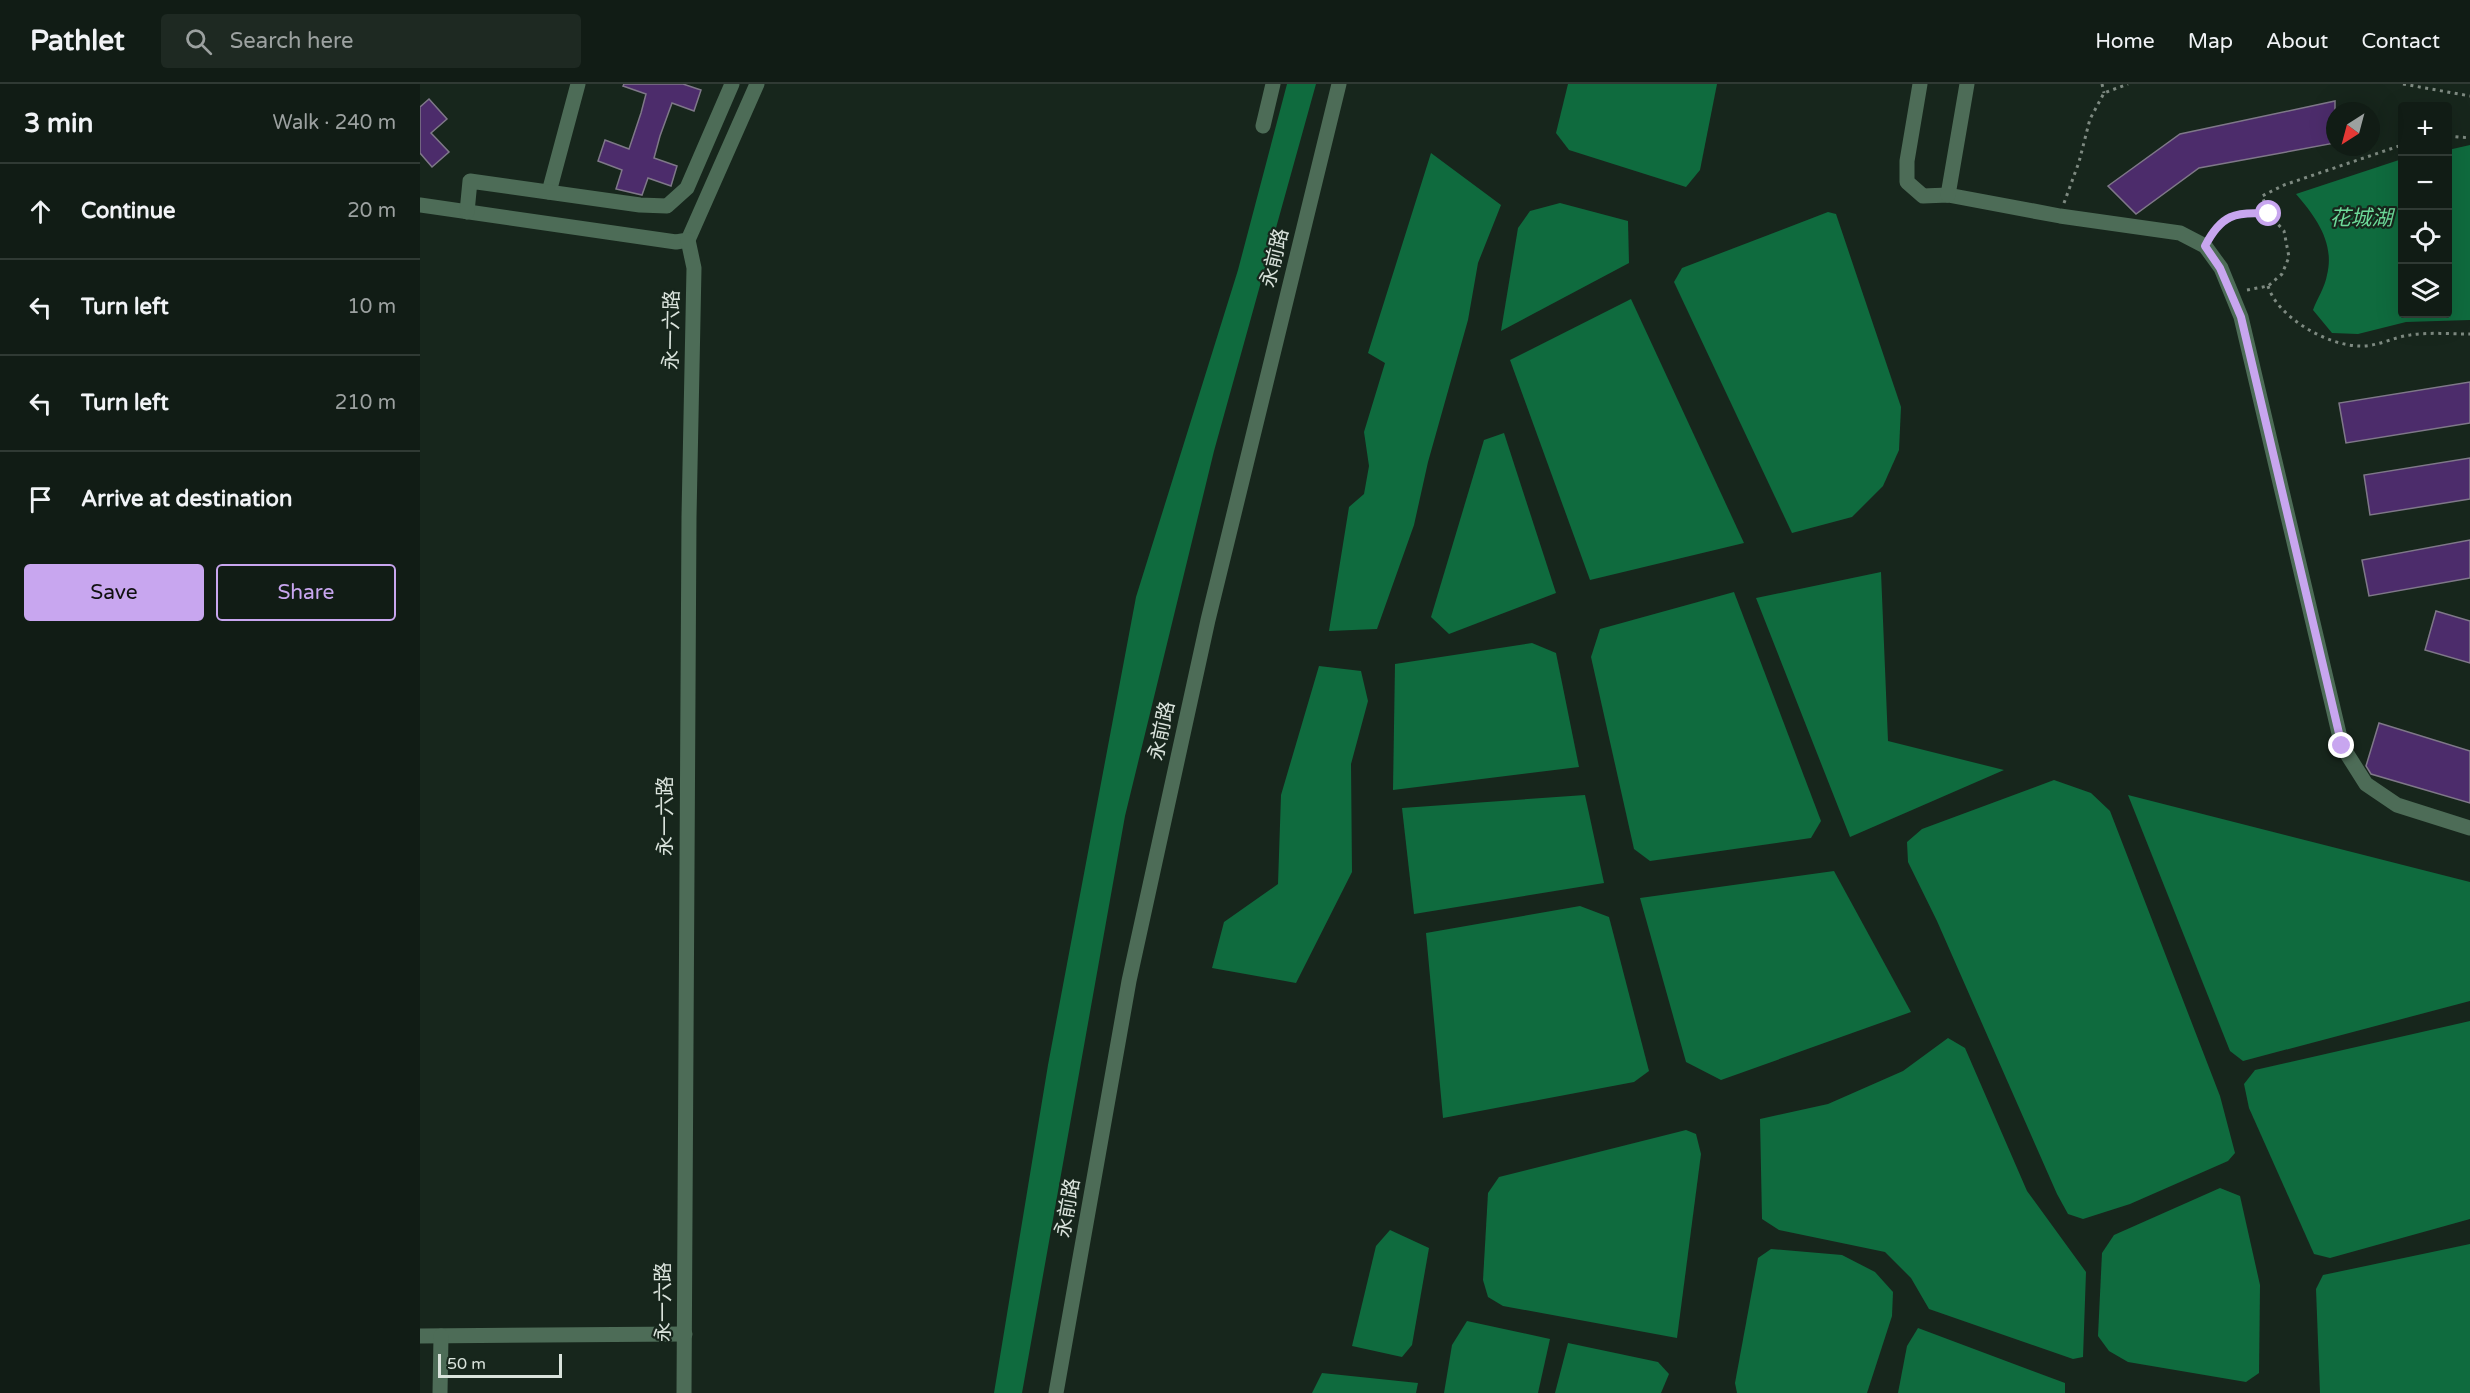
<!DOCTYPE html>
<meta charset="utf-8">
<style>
:root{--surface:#111c15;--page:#1e2922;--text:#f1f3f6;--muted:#9ca1a0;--line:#303a34;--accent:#c8a6ef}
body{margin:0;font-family:"Varela Round","Noto Sans SC",sans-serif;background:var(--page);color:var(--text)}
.controls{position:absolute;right:18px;top:18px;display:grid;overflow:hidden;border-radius:6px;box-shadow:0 6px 24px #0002}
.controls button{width:54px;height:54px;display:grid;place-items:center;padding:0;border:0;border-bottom:2px solid var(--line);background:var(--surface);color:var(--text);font:30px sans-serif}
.compass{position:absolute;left:1906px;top:18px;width:54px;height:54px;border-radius:50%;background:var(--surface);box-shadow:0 6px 24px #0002;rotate:216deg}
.scale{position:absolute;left:18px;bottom:15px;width:124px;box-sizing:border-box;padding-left:6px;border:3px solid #dae3dc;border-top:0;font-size:16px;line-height:21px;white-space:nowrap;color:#dae3dc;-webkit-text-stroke:4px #17261c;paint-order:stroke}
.stop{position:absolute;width:18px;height:18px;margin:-14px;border:4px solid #c8a6ef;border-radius:50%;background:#fff}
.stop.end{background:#c8a6ef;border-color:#fff;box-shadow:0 2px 6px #0008}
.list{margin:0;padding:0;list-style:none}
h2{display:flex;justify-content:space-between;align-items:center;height:78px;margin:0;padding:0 24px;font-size:26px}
h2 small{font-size:20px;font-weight:400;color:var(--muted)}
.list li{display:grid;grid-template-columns:39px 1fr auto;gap:18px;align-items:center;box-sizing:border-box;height:96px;padding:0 24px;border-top:2px solid var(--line)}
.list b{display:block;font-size:22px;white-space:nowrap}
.list em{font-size:20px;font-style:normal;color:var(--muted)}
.actions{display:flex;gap:12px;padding:18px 24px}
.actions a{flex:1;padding:14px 0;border:2px solid var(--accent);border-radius:6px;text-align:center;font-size:21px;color:var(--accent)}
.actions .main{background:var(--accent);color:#111}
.icon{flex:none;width:33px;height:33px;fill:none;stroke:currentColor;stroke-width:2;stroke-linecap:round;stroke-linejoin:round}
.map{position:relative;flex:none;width:2050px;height:1309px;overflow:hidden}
header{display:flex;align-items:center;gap:36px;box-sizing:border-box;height:84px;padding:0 30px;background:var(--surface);border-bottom:2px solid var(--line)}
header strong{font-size:28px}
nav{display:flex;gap:33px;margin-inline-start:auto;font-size:21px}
.search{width:420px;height:54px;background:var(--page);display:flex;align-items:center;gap:15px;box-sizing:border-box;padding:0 21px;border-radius:6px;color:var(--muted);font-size:22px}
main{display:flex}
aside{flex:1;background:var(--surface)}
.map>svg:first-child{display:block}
.water{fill:#0f6b3e}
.building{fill:#4c2c6b;stroke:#7f7889;stroke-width:1.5}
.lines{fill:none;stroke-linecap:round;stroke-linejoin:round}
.path{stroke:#7e8a81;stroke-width:3;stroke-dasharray:3 4.5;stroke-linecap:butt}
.minor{stroke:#4d6c57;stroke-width:15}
.route{stroke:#c8a6ef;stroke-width:8}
.labels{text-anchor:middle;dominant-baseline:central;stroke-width:4.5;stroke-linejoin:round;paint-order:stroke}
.street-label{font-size:20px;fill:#dae3dc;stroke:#17261c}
.water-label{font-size:21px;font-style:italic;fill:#6dda99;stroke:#17261c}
</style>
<header>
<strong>Pathlet</strong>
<div class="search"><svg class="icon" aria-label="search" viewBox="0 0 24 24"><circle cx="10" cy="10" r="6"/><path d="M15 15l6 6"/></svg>Search here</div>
<nav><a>Home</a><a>Map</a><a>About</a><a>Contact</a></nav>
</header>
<main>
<aside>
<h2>3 min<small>Walk · 240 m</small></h2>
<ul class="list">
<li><svg class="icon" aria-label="ahead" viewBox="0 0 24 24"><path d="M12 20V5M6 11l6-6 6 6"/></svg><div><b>Continue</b></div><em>20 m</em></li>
<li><svg class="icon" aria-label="left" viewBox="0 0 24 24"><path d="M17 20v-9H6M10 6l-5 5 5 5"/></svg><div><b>Turn left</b></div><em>10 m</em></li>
<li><svg class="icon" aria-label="left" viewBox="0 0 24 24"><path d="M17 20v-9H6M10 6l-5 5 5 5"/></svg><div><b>Turn left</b></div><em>210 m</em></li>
<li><svg class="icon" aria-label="arrive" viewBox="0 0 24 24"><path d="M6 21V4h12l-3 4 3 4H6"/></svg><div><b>Arrive at destination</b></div></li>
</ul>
<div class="actions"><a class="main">Save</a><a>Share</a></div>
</aside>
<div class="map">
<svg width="2050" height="1309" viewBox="0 0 2050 1309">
<rect width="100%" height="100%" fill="#17261c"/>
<g class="water">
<path d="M 867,0 L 896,0 L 794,367 L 705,732 L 602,1309 L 574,1309 L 628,981 L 716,513 L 818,186 Z"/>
<path d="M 1148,0 L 1297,0 L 1280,86 L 1266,103 L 1149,66 L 1136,49 Z"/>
<path d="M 2050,61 L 2050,236 L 1986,238 L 1938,250 L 1912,249 L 1893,226 C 1897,215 1905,203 1907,191 C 1915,159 1896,133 1876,110 L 1982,75 L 1982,230 L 2028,230 L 2028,66 Z"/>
<path d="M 1011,69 L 1081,121 L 1058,179 L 1048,236 L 1008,378 L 994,441 L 957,545 L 909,547 L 929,423 L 944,410 L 949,382 L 944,348 L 965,279 L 948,269 Z"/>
<path d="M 1140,119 L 1208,137 L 1209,179 L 1081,247 L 1098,144 L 1110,127 Z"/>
<path d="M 1408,128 L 1416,130 L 1481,323 L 1479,366 L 1463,402 L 1432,433 L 1372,449 L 1254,198 L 1262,184 Z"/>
<path d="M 1211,215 L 1324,459 L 1170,496 L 1090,276 Z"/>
<path d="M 1084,349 L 1136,509 L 1029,550 L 1011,533 L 1064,356 Z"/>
<path d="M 1461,488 L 1468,657 L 1584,686 L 1430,753 L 1336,514 Z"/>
<path d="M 1314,508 L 1401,737 L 1391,754 L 1230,777 L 1214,765 L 1171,573 L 1180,545 Z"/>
<path d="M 1112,559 L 1136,569 L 1159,683 L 973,706 L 975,580 Z"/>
<path d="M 899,582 L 941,587 L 948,617 L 931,680 L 932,788 L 876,899 L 792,884 L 804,838 L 858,800 L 861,711 Z"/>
<path d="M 1634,696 L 1671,709 L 1690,727 L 1800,1012 L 1815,1069 L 1808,1077 L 1710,1120 L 1663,1135 L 1648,1130 L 1637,1110 L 1517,837 L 1488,778 L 1487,758 L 1502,745 Z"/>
<path d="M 1165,711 L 1184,799 L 994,830 L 982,724 Z"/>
<path d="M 1708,711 L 2050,798 L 2050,917 L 1823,977 L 1810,967 Z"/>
<path d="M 1414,787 L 1491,928 L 1301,996 L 1266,978 L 1220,814 Z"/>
<path d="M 1160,822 L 1189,833 L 1229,987 L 1214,998 L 1023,1034 L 1006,849 Z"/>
<path d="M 2050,937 L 2050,1135 L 1910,1174 L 1894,1170 L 1829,1024 L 1824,1000 L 1835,986 Z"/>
<path d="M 1528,954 L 1545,964 L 1607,1107 L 1666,1188 L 1663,1273 L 1653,1275 L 1509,1225 L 1491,1194 L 1465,1168 L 1359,1146 L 1342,1135 L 1340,1035 L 1408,1020 L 1483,987 Z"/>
<path d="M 1266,1046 L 1276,1050 L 1281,1070 L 1257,1254 L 1083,1222 L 1068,1213 L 1063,1196 L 1068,1109 L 1079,1093 Z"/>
<path d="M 1800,1104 L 1820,1112 L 1840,1201 L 1839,1289 L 1826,1298 L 1708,1278 L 1689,1267 L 1678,1252 L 1682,1169 L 1694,1151 Z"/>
<path d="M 970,1146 L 1009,1164 L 992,1261 L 982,1273 L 932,1262 L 956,1162 Z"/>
<path d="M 2050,1160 L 2050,1309 L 1900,1309 L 1896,1205 L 1903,1191 Z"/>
<path d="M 1351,1165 L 1422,1171 L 1455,1188 L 1473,1208 L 1472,1232 L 1447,1309 L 1317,1309 L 1315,1299 L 1338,1174 Z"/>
<path d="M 1047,1237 L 1130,1255 L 1118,1309 L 1024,1309 L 1032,1261 Z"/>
<path d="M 1498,1244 L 1645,1299 L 1645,1309 L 1478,1309 L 1487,1262 Z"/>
<path d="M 1148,1259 L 1238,1278 L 1249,1290 L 1241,1309 L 1135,1309 Z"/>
<path d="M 902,1289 L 998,1299 L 996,1309 L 892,1309 Z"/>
</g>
<g class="building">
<path d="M 204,0 L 263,0 L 281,6 L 274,27 L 252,19 L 240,52 L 234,74 L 257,82 L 251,102 L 228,94 L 222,111 L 196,105 L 202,86 L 178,77 L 185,56 L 209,65 L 221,29 L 226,10 L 203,2 Z"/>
<path d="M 9,15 L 27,35 L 11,49 L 29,68 L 12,83 L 0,69 L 0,23 Z"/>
<path d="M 1915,17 L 1915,59 L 1779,84 L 1716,130 L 1688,102 L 1760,50 Z"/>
<path d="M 2050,298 L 2050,339 L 1926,359 L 1919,319 Z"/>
<path d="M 2050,374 L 2050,415 L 1950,431 L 1944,391 Z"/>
<path d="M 2050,456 L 2050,494 L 1949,512 L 1942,476 Z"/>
<path d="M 2016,527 L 2050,537 L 2050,579 L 2005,566 Z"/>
<path d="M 1959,639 L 2050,667 L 2050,719 L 1951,690 L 1946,682 Z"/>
</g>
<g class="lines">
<g class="path">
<path d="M 1682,0 L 1684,9"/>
<path d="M 1983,0 L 2050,12"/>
<path d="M 2028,52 L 2050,54"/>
<path d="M 1644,119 L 1659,78 L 1670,35 L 1684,9 L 1708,0"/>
<path d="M 1792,148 C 1806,128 1826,128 1849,130"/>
<path d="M 1848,202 C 1857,233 1908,262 1940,262 C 1956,263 1974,253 1990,251 C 2009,248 2031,250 2050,250"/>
<path d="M 1827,206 L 1848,202 L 1862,190 L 1869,173 L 1864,147 L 1849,130 L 1842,112 L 1864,101 L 1982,61"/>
</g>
<g class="minor">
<path d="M 1500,0 L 1487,77 L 1487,98 L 1503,112 L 1528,111 L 1640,132 L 1760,149 L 1785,162 L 1801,184 L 1821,233 L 1922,662 L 1946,700 L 1977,721 L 2050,744"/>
<path d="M 843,42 L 853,0"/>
<path d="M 129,108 L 158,0"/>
<path d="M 1528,111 L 1547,0"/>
<path d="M 0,121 L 256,158 L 268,156 L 337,0"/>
<path d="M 47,128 L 50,97 L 220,121 L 247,122 L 267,104 L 312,0"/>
<path d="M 0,1252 L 265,1250"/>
<path d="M 20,1309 L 21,1252"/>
<path d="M 264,1309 L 269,433 L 274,184 L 268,156"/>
<path d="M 636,1309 L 709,897 L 788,536 L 919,0"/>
</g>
</g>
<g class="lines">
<path class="route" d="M 1849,130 C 1815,127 1801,131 1785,162 L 1800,184 L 1821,233 L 1922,662"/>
</g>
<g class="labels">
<g class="street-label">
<text transform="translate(855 174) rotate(-76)">永前路</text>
<text transform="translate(252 246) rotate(-89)">永一六路</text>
<text transform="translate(742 647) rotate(-78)">永前路</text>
<text transform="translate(246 732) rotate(-90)">永一六路</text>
<text transform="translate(648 1124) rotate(-80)">永前路</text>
<text transform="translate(244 1218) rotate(-90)">永一六路</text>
</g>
<g class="water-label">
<text x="1941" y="134">花城湖</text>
</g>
</g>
</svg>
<div class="controls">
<button>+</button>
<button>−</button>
<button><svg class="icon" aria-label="locate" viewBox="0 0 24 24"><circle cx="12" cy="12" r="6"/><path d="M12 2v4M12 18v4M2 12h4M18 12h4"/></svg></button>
<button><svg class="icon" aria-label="layers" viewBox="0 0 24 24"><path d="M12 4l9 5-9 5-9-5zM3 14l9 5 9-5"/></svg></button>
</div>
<svg class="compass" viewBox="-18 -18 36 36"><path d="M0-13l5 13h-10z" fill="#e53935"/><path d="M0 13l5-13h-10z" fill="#9ca1a0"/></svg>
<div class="scale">50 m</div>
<div class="stop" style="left:1849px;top:130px"></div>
<div class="stop end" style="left:1922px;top:662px"></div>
</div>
</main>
